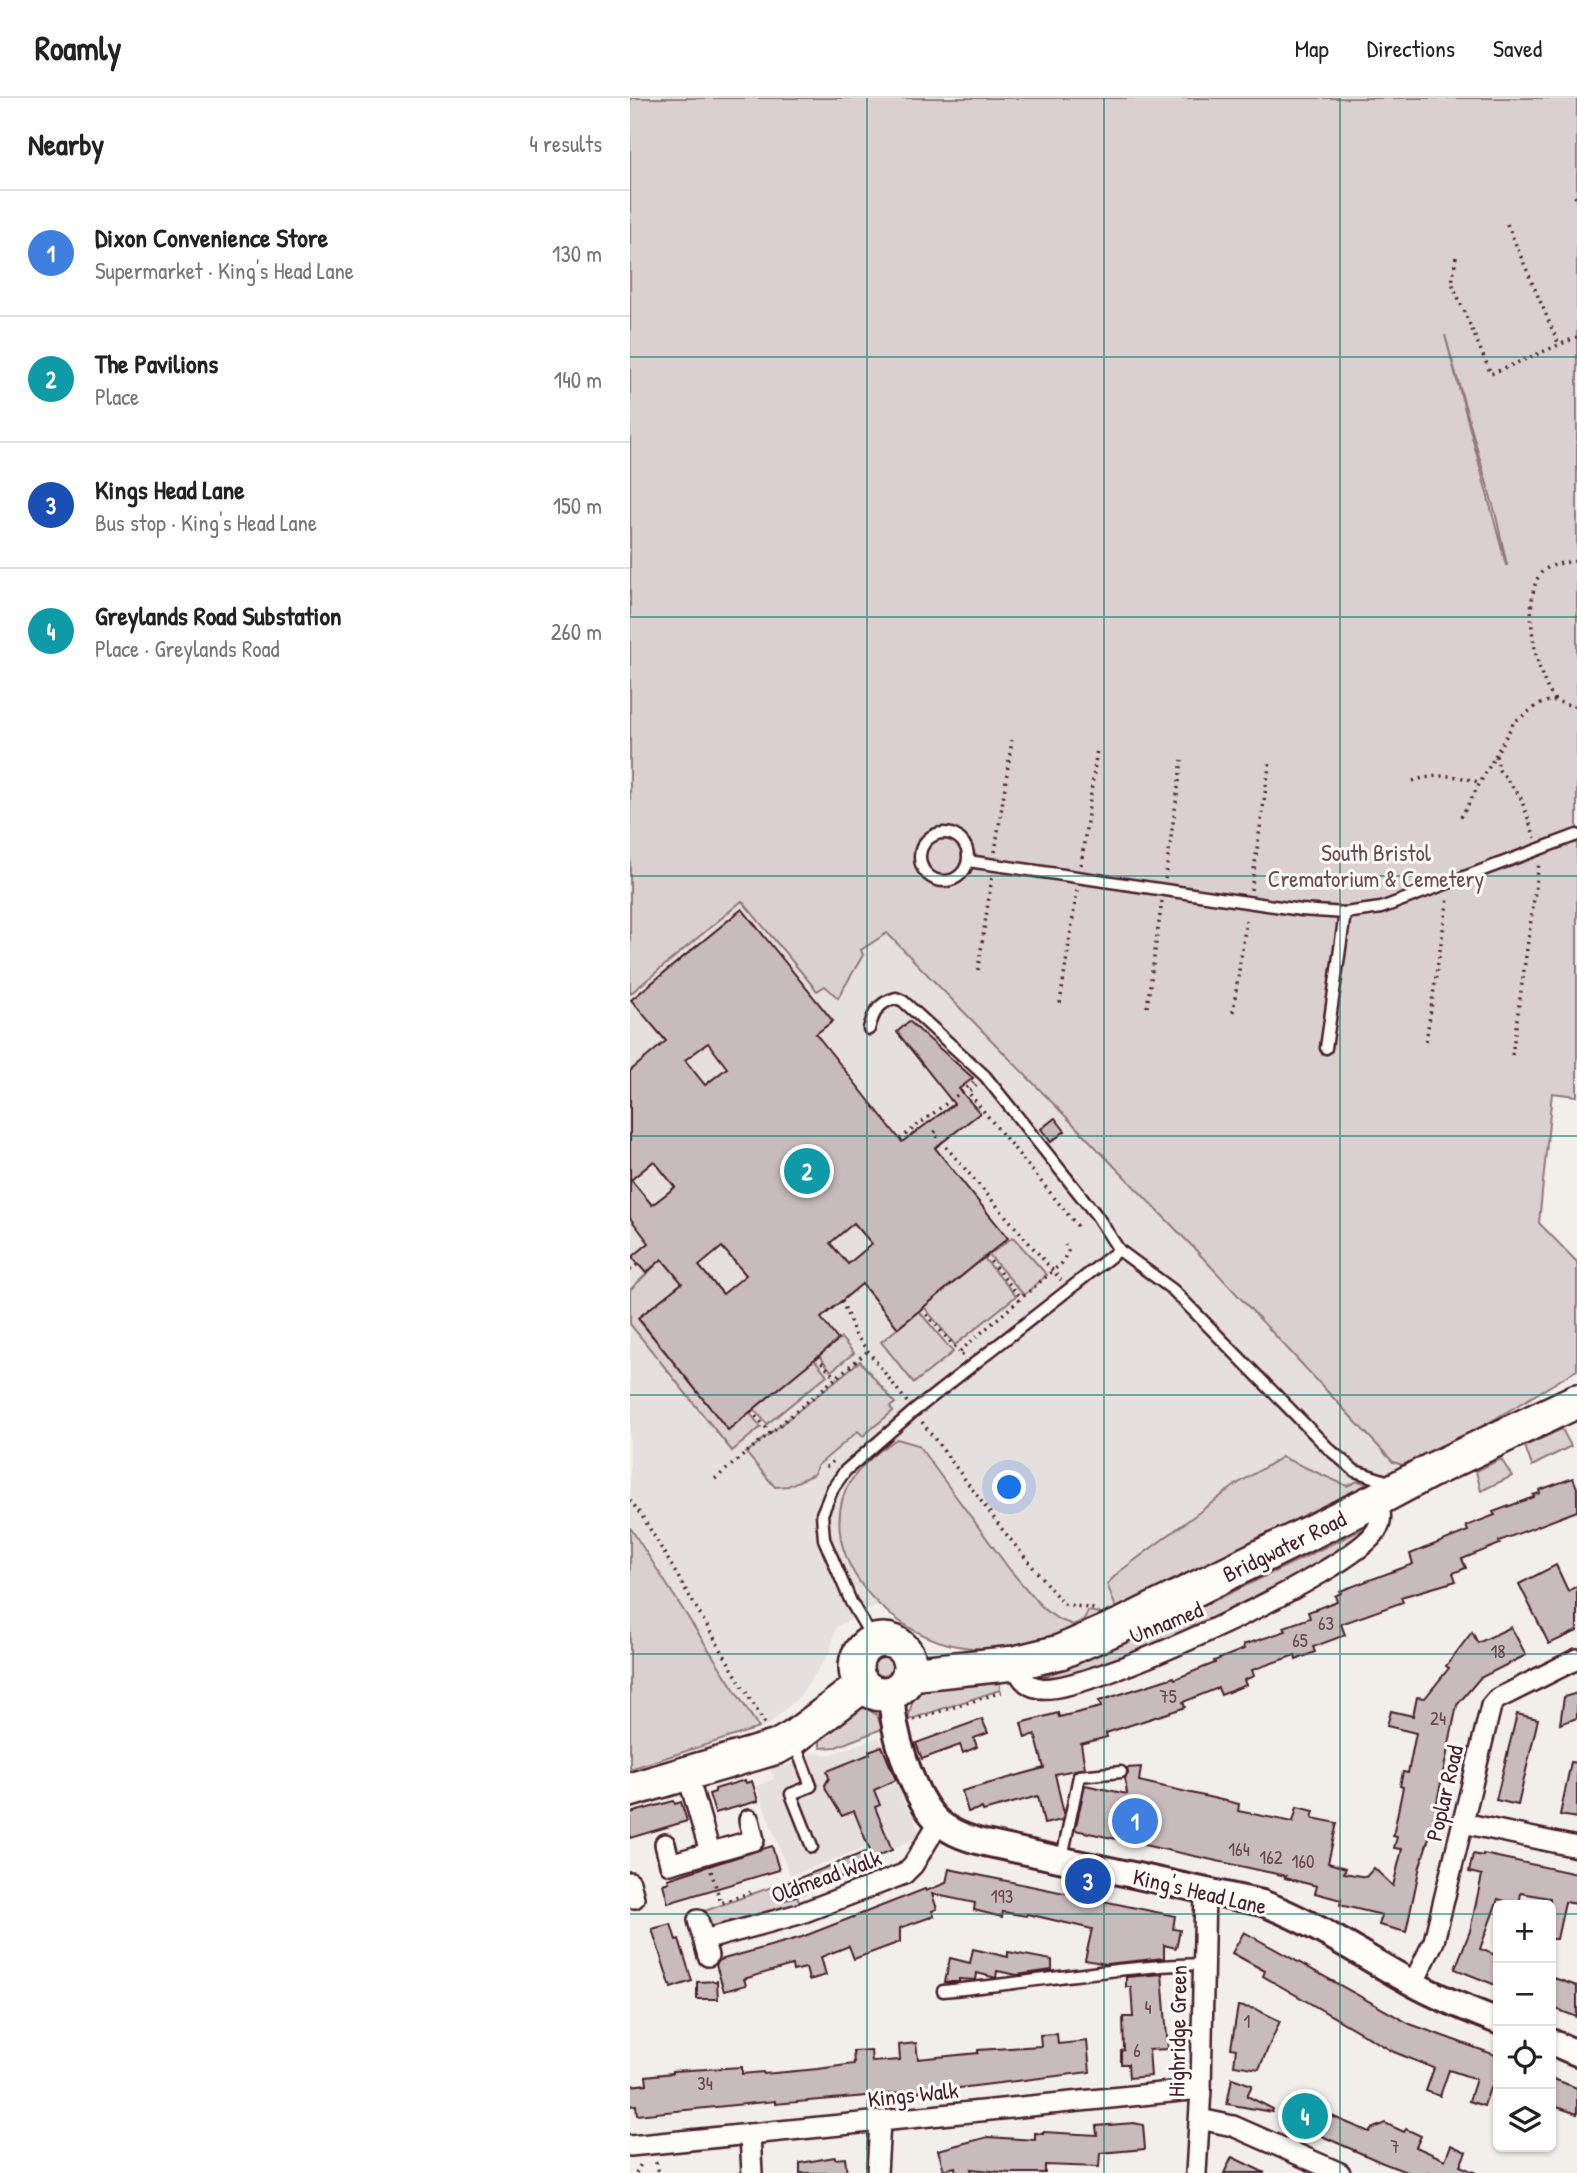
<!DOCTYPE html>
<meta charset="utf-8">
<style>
:root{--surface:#fff;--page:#f6f6f6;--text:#222;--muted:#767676;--line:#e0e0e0;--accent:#1a73e8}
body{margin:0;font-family:"Patrick Hand",sans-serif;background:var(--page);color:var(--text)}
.controls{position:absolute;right:21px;bottom:21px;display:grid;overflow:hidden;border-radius:10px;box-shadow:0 2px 5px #0004}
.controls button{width:63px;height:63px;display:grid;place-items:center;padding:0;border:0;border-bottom:2px solid var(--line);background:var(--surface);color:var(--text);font:35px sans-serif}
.you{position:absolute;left:380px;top:1390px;width:24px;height:24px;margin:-18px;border:5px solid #fff;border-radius:50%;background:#1a73e8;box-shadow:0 0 0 10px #1a73e833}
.badge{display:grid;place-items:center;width:46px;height:46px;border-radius:50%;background:var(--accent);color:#fff;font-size:23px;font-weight:700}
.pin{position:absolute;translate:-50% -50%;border:4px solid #fff;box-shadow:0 2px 7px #0006}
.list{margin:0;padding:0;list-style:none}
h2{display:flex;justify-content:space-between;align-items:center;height:91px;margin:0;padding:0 28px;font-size:30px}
h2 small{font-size:23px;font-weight:400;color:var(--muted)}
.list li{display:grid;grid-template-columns:46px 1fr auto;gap:21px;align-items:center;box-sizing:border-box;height:126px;padding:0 28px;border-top:2px solid var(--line)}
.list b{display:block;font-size:26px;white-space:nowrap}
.list p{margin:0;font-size:23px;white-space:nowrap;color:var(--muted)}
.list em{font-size:23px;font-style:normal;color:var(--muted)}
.icon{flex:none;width:38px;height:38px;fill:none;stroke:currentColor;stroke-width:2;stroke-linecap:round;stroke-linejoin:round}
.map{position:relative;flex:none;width:947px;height:2075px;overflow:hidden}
header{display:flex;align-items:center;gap:42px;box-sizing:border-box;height:98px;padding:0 35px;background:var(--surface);border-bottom:2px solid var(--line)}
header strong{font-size:33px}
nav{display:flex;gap:38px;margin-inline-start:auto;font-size:24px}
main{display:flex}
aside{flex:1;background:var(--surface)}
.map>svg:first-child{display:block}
.built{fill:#e5dfdd}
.green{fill:#d9d0cf;stroke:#92787d;stroke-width:2;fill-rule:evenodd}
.building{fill:#c8bbbb;stroke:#4a1f2b;stroke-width:2;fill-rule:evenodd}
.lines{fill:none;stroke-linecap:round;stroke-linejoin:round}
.service-casing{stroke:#4a1f2b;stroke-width:15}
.minor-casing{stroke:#4a1f2b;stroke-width:24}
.tertiary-casing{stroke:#4a1f2b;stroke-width:30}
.trunk-casing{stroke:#4a1f2b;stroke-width:38}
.path{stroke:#4a1f2b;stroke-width:3.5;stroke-dasharray:2 5;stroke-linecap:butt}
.service{stroke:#fdfcf7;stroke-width:10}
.minor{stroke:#fdfcf7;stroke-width:19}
.tertiary{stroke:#fdfcf7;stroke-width:24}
.trunk{stroke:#fdfcf7;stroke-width:33}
.grid{fill:none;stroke:#0f766e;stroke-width:2;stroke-opacity:0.55}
.labels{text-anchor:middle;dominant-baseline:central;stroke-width:6;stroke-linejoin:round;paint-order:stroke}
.number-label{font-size:19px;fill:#6a464f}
.park-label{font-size:23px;fill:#6e4b54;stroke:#fdfcf7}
.street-label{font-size:23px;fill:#4a1f2b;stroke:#fdfcf7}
</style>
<header>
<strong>Roamly</strong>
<nav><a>Map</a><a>Directions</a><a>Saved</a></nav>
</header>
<main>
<aside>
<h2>Nearby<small>4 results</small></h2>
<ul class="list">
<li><span class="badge" style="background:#3f7fe0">1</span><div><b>Dixon Convenience Store</b><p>Supermarket · King's Head Lane</p></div><em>130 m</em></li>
<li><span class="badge" style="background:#0f9aa8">2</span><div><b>The Pavilions</b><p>Place</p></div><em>140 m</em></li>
<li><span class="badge" style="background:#1a4fb4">3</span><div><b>Kings Head Lane</b><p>Bus stop · King's Head Lane</p></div><em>150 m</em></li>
<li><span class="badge" style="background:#0f9aa8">4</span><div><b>Greylands Road Substation</b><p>Place · Greylands Road</p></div><em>260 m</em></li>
</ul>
</aside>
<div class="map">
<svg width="947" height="2075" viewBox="0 0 947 2075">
<rect width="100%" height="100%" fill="#f2efeb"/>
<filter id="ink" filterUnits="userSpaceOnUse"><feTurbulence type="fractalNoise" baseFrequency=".0143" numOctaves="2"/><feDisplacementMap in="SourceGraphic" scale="14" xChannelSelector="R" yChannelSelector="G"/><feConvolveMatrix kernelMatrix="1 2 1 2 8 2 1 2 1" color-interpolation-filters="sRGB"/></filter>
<g filter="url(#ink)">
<g class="built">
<path d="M 0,687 L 74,709 L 152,819 L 199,873 L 257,835 L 561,1147 L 763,1364 L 783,1370 L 480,1513 L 481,1518 L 352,1551 L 331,1549 L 302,1541 L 281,1531 L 249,1506 L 206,1529 L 200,1554 L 169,1599 L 137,1628 L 129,1631 L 0,1425 Z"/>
<path d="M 249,1639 L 274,1705 L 284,1719 L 290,1738 L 249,1757 L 245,1748 L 235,1752 L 234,1750 L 160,1778 L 126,1688 L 144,1681 L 140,1669 L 160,1667 L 182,1656 L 202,1656 Z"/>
</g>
<g class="green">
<path d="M 0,0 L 947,0 L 947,998 L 922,995 L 909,1125 L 947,1164 L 947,1272 L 783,1370 L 763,1364 L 561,1147 L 257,835 L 231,852 L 233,857 L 208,900 L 195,888 L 187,893 L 112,803 L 0,896 ZM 815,237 L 866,418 L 877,467 L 876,467 Z"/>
<path d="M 383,1139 L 417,1177 L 394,1197 L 359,1157 Z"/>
<path d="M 354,1160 L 386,1198 L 325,1247 L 294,1209 Z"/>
<path d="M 32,1161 L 52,1185 L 8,1221 L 98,1331 L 119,1314 L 131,1329 L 102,1353 L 0,1226 L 0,1192 Z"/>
<path d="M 289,1213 L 323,1254 L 284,1285 L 251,1244 Z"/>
<path d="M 211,1240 L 224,1255 L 201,1273 L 189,1257 Z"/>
<path d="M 184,1261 L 197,1277 L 137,1326 L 124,1311 Z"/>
<path d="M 230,1263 L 265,1305 L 260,1309 L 263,1313 L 233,1338 L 228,1333 L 187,1368 L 184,1376 L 158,1388 L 145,1389 L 116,1355 Z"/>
<path d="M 932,1331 L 941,1348 L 902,1368 L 895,1348 Z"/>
<path d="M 267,1341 L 288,1347 L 380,1472 L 404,1500 L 415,1512 L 428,1521 L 443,1527 L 454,1522 L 458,1513 L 470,1515 L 474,1522 C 428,1538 383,1557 333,1549 C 267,1540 192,1471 213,1399 C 220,1376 247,1353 267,1341 Z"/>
<path d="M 652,1359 L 717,1388 L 728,1383 L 742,1387 L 486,1510 L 477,1486 L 489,1474 L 607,1386 Z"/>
<path d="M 871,1361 L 882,1378 L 851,1393 L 846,1373 Z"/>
<path d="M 741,1427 L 732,1445 L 531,1550 L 414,1584 L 411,1580 C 523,1534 632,1480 741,1427 Z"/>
<path d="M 0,1429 L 129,1630 L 0,1671 Z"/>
<circle cx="254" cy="1567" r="14"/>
<path d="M 370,1585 L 370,1592 L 278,1622 L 282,1604 L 292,1592 Z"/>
<path d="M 232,1608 L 247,1617 L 252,1631 L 206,1649 L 190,1650 L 190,1638 Z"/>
<path d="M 150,1786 L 155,1801 L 167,1798 L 171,1808 L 82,1832 L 75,1828 L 72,1814 Z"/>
</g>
<g class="building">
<path d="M 112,811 L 203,923 L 186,936 L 272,1044 L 324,1006 L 267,934 L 279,923 L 343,980 L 329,991 L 350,1015 L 305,1050 L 378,1140 L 268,1230 L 232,1186 L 191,1220 L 208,1242 L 98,1332 L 8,1220 L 52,1185 L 32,1161 L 16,1175 L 2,1159 L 19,1145 L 0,1120 L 0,973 L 36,943 L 1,902 ZM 78,945 L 97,970 L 75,987 L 55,962 ZM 24,1063 L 45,1089 L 22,1107 L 1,1082 ZM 224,1125 L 242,1146 L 218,1166 L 200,1145 ZM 92,1149 L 116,1177 L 93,1196 L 69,1168 Z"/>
<path d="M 425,1020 L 435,1033 L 421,1044 L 411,1031 Z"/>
<path d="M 943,1380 L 947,1390 L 947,1413 L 869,1443 L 870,1446 L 832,1461 L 836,1470 L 823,1475 L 826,1483 L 771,1499 L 773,1504 L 711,1526 L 715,1537 L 683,1549 L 685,1554 L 666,1562 L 665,1557 L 622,1572 L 624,1578 L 614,1582 L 616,1587 L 591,1597 L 588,1590 L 553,1604 L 555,1609 L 550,1611 L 476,1635 L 477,1639 L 451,1646 L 455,1670 L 425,1676 L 434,1716 L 432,1722 L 414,1726 L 408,1698 L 353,1713 L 352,1710 L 338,1714 L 332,1693 L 414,1670 L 405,1636 L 395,1640 L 391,1625 L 428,1615 L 429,1619 L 471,1609 L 469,1603 L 544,1579 L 545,1581 L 585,1565 L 584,1563 L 614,1551 L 613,1547 L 656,1533 L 654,1529 L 680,1520 L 678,1514 L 707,1503 L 705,1498 L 711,1495 L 710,1493 L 783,1466 L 780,1456 L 838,1433 L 836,1428 L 865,1417 L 863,1414 L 904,1399 L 903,1397 L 910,1395 L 909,1392 Z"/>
<path d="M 926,1467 L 938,1493 L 947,1488 L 947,1533 L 919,1546 L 889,1486 Z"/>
<path d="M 881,1529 L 896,1557 L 850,1580 L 827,1607 L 801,1733 L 790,1768 L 776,1834 L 749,1827 L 752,1817 L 710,1807 L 711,1802 L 685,1795 L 687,1788 L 655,1780 L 656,1778 L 445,1732 L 455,1687 L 497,1696 L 495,1680 L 498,1676 L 497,1670 L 511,1669 L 509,1683 L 609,1706 L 608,1713 L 663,1724 L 667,1709 L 684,1713 L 682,1720 L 707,1725 L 698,1765 L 716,1770 L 714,1775 L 736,1779 L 744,1770 L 763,1788 L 772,1751 L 764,1750 L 767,1739 L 763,1738 L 773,1689 L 770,1688 L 773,1674 L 778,1675 L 786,1635 L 757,1628 L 761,1613 L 783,1618 L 787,1599 L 795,1600 L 819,1570 L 816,1568 L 842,1534 L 848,1545 Z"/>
<path d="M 947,1595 L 947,1620 L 930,1626 L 934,1599 Z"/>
<path d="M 887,1616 L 908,1621 L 888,1707 L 866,1702 Z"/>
<path d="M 352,1621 L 358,1635 L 344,1640 L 347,1649 L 333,1655 L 330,1647 L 292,1661 L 286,1645 Z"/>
<path d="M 252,1648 L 266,1682 L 244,1692 L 250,1707 L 245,1709 L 262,1752 L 243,1760 L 224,1713 L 212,1718 L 196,1692 L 195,1687 L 199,1680 L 197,1673 L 240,1656 L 239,1653 Z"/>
<path d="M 941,1664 L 947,1665 L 947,1720 L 930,1717 Z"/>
<path d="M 115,1682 L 116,1685 L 122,1683 L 128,1703 L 85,1715 L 79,1696 L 85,1694 L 85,1691 Z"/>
<path d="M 44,1703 L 45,1706 L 51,1704 L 57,1723 L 0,1740 L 0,1715 Z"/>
<path d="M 142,1748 L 149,1772 L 38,1805 L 33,1786 L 39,1784 L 38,1781 Z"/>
<path d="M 235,1754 L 240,1768 L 155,1802 L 151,1787 Z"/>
<path d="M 843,1756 L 853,1758 L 853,1756 L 947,1776 L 947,1806 L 935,1804 L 927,1841 L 921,1841 L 920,1800 L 891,1795 L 889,1807 L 868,1801 L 850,1851 L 868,1858 L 868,1888 L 825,1871 L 840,1833 L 852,1777 L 839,1774 Z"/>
<path d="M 319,1771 L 545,1818 L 543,1831 L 550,1832 L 546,1850 L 534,1847 L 534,1860 L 476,1866 L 455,1862 L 462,1831 L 397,1816 L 396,1818 L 373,1814 L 372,1819 L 344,1812 L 345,1805 L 302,1796 L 307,1811 L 302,1813 L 304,1818 L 270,1830 L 270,1844 L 224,1861 L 219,1848 L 191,1859 L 196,1877 L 179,1882 L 176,1870 L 163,1873 L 162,1867 L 114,1881 L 116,1887 L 94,1893 L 86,1867 L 90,1862 L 172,1839 L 295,1791 L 296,1793 L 316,1785 Z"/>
<path d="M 41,1826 L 46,1842 L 49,1841 L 62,1883 L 41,1890 L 22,1831 Z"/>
<path d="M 614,1834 L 780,1926 L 868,1958 L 868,1993 L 860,1990 L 854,2008 L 839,2003 L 846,1981 L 819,1972 L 810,1998 L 796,1993 L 804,1970 L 764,1954 L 633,1878 L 635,1873 L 602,1855 Z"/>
<path d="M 343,1851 L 378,1859 L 378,1854 L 422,1862 L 422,1872 L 387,1877 L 367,1873 L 366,1880 L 347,1875 L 346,1882 L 329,1881 L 329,1884 L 315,1884 L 320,1860 L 340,1865 Z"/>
<path d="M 532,1876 L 538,1951 L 519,1952 L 521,1978 L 499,1980 L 498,1966 L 491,1966 L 491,1953 L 494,1952 L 493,1919 L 503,1919 L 501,1889 L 496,1889 L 496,1879 Z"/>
<path d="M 921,1879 L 947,1888 L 947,1919 L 921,1909 Z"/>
<path d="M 87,1883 L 88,1901 L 67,1901 L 67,1884 Z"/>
<path d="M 608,1908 L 626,1911 L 650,1923 L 629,1971 L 604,1967 L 606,1951 L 601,1950 Z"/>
<path d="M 427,1936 L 428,1946 L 457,1943 L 460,1974 L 329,1990 L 145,2006 L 145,2003 L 7,2017 L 6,2007 L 0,2008 L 0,1988 L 17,1986 L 16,1978 L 42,1975 L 42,1973 L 112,1969 L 112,1976 L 133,1974 L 134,1976 L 188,1971 L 224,1966 L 223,1953 L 241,1952 L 242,1964 L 270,1962 L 269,1947 L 286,1945 L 288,1961 L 348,1955 L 348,1952 L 411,1948 L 410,1937 Z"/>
<path d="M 602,1980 L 622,1987 L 617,1998 L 643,2011 L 642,2014 L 597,2006 Z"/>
<path d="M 921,1980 L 947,1990 L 947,2016 L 921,2007 Z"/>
<path d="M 671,2005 L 739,2034 L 741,2031 L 755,2025 L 774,2034 L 776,2031 L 791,2038 L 786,2049 L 815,2062 L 821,2047 L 836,2054 L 830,2068 L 846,2075 L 779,2075 L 753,2065 L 694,2039 L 686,2035 L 687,2033 L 664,2024 Z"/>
<path d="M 504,2025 L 513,2027 L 515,2051 L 470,2055 L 469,2069 L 415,2067 L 415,2075 L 380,2075 L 341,2071 L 342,2075 L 326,2075 L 325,2069 L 314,2072 L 308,2052 L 358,2039 L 405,2042 L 405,2035 L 413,2036 L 413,2034 L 467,2037 L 466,2028 Z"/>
<path d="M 205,2059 L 205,2061 L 215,2060 L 217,2075 L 170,2075 L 170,2065 Z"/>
<path d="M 602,2059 L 635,2075 L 594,2075 Z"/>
</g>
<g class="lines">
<defs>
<g id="service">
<circle cx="314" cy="759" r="24"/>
<path d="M 338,763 L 671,812 L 715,815 L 751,810 L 947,737"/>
<path d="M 239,931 C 243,915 249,904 266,900 L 273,903 L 355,978 L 467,1118 L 489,1152 L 284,1313 L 215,1373 L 203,1390 L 192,1416 L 194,1441 L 221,1504 L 244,1543"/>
<path d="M 696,950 L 715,815"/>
<path d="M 489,1152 L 543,1192 L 699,1351 L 725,1373 L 759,1384"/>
<path d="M 164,1644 L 181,1688 L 161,1696 L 182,1749"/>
<path d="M 432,1760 L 449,1678 L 491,1674"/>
<path d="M 313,1893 C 400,1885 486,1868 573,1866"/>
</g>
<g id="minor">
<path d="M 385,1565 C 390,1578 395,1588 410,1590 C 455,1598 723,1473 746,1433 C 753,1422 751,1414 746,1402"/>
<path d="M 57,1675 L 80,1754"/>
<path d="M 833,1725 L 947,1749"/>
<path d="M 35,1746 L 40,1766 L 124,1742 L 119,1722"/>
<path d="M 0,1784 L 4,1800"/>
<path d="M 68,1822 L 78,1858"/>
<path d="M 74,1842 L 169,1816 L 274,1776 L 283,1767 L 309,1724"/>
<path d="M 783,1886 L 804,1843 L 861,1608 L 867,1601 L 947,1561"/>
<path d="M 570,2021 L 603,2028 L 710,2075"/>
<path d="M 120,2036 L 122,2075"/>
<path d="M 0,2048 L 571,1991"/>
<path d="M 247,2075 L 250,2024"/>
<path d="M 566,2075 L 571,1991 L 575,1792"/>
</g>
<g id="tertiary">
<path d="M 262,1594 C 260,1629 283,1702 310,1725 C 323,1736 339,1741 355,1745 L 632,1805 C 686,1825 734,1859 784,1886 C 811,1901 840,1912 868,1923"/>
<path d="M 921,1944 L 947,1955"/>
</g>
<g id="trunk">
<circle cx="253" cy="1569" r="27"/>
<path d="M 279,1576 L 385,1565 L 430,1554 L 492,1527 L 746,1402 L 800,1373 L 947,1303"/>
<path d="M 0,1692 L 147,1649 L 163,1640 L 233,1587"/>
</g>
</defs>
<use href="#service" class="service-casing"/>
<use href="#minor" class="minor-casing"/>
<use href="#tertiary" class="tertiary-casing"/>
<use href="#trunk" class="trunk-casing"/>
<g class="path">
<path d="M 945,98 L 947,103"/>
<path d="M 877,126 L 929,247"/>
<path d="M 826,159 L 822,185 L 861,276 L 947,239"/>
<path d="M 925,602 C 905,579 891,500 911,475 C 919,466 936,464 947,463"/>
<path d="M 866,658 L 869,672 L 890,698 L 905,740"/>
<path d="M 783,683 C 808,675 827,677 851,685"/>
<path d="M 831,719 L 884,624 L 908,607 L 921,602 L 947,609"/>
<path d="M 365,754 L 382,642"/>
<path d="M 451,767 L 467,651"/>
<path d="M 535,781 L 552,662"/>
<path d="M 621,792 L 640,662"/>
<path d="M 348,872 L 362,779"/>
<path d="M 430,905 L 447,792"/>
<path d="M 517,909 L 532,803"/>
<path d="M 603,914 L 617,817"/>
<path d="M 796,943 L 818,800"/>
<path d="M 882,957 L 909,765"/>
<path d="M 306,1033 L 304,1035 L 431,1182"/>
<path d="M 270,1041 L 344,984 L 347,987 L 338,994 L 449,1130"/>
<path d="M 356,1158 L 391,1200"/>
<path d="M 0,1172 L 8,1166"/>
<path d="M 212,1203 L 225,1236 L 277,1304"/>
<path d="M 292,1211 L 329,1254"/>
<path d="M 333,1258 L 329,1254 L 432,1165 L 438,1153 L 435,1147"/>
<path d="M 187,1259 L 206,1280"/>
<path d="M 121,1313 L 141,1335"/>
<path d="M 292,1324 L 372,1431 L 433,1506 L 464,1511"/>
<path d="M 196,1369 L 206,1361"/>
<path d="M 85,1381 L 238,1253"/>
<path d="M 0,1402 L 14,1421 L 136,1628"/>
<path d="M 283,1622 L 375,1593"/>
<path d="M 81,1773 L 91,1805 L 124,1793"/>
<path d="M 26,2064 L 29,2075"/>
<path d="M 6,2075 L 11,2066"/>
</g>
<use href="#service" class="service"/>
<use href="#minor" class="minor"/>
<use href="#tertiary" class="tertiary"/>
<use href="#trunk" class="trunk"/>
</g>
</g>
<path class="grid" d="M 237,0 L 237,2075M 474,0 L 474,2075M 710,0 L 710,2075M 0,259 L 947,259M 0,519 L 947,519M 0,778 L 947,778M 0,1038 L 947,1038M 0,1297 L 947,1297M 0,1556 L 947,1556M 0,1816 L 868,1816M 921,1816 L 947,1816"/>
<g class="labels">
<g class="number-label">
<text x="696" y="1525">63</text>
<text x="670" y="1542">65</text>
<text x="868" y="1553">18</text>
<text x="538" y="1598">75</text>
<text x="808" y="1620">24</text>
<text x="609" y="1751">164</text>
<text x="641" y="1759">162</text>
<text x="673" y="1763">160</text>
<text x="372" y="1798">193</text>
<text x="518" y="1909">4</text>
<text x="617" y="1923">1</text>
<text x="507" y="1952">6</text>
<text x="75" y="1985">34</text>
<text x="765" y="2048">7</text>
</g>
<g class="park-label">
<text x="746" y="754">South Bristol<tspan x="746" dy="26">Crematorium &amp; Cemetery</tspan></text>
</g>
<g class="street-label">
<text transform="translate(654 1448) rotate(-26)">Bridgwater Road</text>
<text transform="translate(536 1524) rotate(-22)">Unnamed</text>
<text transform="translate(814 1695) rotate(-77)">Poplar Road</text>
<text transform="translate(196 1778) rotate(-20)">Oldmead Walk</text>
<text transform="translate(570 1793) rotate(13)">King's Head Lane</text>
<text transform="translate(547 1933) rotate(-89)">Highridge Green</text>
<text transform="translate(283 1996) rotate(-6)">Kings Walk</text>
</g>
</g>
</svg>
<div class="controls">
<button>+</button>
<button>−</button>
<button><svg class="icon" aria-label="locate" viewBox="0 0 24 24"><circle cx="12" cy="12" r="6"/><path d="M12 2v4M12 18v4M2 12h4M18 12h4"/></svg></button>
<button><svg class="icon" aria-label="layers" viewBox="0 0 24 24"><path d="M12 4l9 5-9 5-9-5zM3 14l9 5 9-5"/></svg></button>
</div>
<div class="you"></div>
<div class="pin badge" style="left:505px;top:1723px;background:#3f7fe0">1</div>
<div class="pin badge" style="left:177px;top:1073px;background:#0f9aa8">2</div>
<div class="pin badge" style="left:458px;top:1783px;background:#1a4fb4">3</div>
<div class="pin badge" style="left:675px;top:2018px;background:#0f9aa8">4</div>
</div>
</main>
